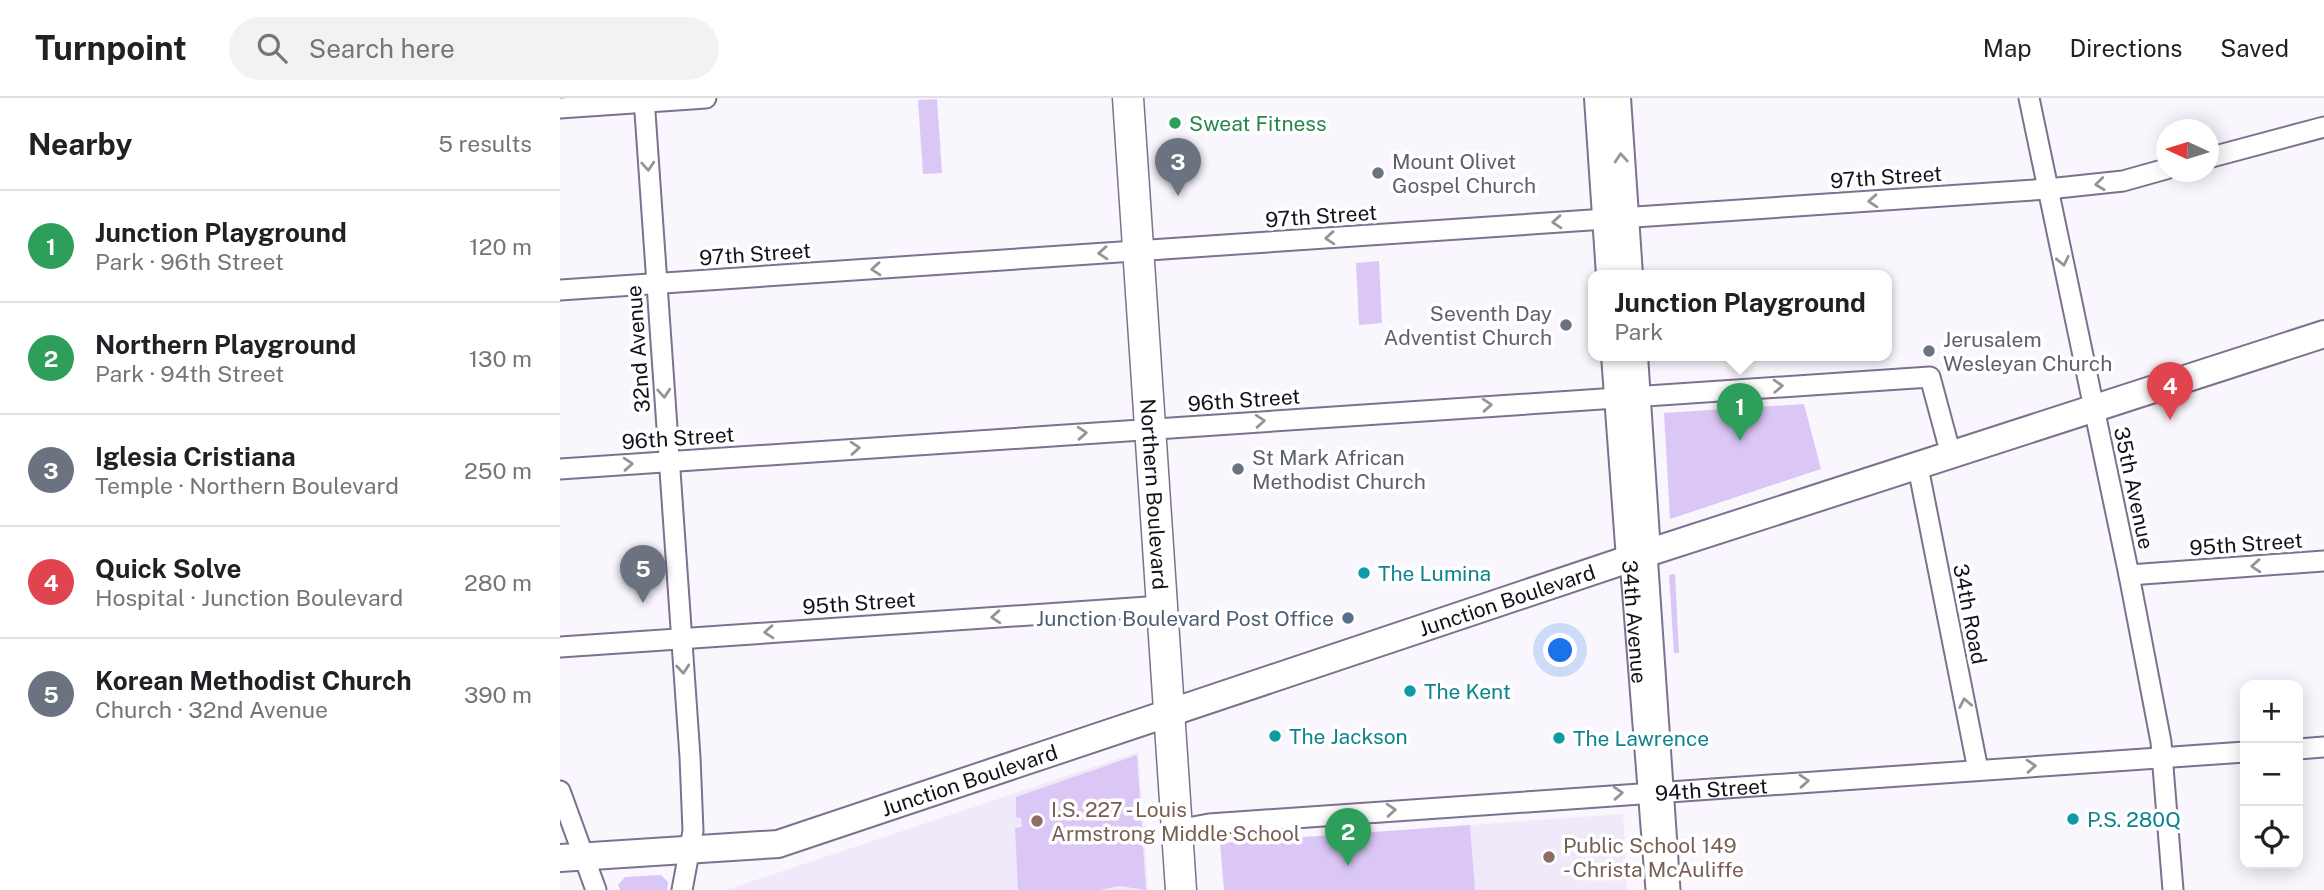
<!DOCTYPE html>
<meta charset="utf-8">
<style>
:root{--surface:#fff;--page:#f2f2f2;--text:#202124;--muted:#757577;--line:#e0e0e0;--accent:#2563eb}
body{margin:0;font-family:"Public Sans",sans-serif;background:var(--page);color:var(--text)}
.controls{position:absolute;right:21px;bottom:21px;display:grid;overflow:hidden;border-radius:14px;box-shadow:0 4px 18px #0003}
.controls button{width:63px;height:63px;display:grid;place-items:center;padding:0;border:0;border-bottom:2px solid var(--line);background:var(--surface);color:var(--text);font:35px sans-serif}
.compass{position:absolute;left:1596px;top:21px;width:63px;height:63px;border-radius:50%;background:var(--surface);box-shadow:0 4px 18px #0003;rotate:274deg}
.you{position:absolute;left:1001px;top:553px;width:24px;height:24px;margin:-18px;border:5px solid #fff;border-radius:50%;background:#1a73e8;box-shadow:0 0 0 10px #1a73e833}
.badge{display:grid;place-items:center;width:46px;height:46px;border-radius:50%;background:var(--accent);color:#fff;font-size:23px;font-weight:700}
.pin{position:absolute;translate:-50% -58px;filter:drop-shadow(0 2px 4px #0008)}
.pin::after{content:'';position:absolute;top:37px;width:24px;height:21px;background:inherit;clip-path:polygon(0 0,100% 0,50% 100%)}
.popup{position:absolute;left:1028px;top:172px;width:304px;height:91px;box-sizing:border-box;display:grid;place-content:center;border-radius:14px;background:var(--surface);filter:drop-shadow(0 2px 5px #0005);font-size:23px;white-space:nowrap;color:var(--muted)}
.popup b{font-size:26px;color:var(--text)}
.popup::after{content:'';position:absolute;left:50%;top:100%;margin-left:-14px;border:14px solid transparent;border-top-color:var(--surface)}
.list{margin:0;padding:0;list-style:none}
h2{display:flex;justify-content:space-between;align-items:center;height:91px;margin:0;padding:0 28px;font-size:30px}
h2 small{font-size:23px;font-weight:400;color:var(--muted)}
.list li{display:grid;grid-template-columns:46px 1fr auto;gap:21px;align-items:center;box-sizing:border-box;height:112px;padding:0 28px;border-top:2px solid var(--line)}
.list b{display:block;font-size:26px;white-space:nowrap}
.list p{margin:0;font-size:23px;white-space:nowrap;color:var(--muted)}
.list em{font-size:23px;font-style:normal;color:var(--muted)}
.icon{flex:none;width:38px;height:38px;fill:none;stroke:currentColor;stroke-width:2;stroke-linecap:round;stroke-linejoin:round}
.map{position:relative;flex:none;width:1764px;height:792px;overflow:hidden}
header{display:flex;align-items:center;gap:42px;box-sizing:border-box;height:98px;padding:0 35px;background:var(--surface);border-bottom:2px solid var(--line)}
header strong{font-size:33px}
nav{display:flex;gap:38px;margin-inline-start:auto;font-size:24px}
.search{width:490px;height:63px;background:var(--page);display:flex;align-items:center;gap:18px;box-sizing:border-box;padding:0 24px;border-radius:38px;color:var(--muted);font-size:26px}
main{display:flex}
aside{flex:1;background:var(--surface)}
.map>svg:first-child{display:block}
.built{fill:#f0e9f9}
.green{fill:#dbc7f6}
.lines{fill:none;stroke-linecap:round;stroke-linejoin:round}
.street-casing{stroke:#7d718e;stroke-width:23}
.secondary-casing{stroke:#7d718e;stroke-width:30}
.primary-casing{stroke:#7d718e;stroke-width:33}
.street{stroke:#fff;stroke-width:19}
.secondary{stroke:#fff;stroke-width:26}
.primary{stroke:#fff;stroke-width:30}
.oneway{stroke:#969498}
.leisure-dot{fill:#2e9e5b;stroke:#fff;stroke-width:2.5}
.worship-dot{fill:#6b7280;stroke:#fff;stroke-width:2.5}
.culture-dot{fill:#0f9aa8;stroke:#fff;stroke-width:2.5}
.service-dot{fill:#5c6f8a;stroke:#fff;stroke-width:2.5}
.education-dot{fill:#8d6e63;stroke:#fff;stroke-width:2.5}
.labels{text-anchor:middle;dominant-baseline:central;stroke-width:7;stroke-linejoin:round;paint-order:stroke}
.leisure-label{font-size:21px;fill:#27864d;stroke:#fff;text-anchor:start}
.worship-label{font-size:21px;fill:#5b616d;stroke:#fff;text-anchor:start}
.street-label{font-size:21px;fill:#15111b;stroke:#fff}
.culture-label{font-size:21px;fill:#0d838f;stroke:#fff;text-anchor:start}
.service-label{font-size:21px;fill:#4e5e75;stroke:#fff;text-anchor:end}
.education-label{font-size:21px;fill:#785e54;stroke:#fff;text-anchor:start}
</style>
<header>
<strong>Turnpoint</strong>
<div class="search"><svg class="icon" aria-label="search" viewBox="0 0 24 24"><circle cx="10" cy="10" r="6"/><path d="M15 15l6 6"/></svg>Search here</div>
<nav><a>Map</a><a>Directions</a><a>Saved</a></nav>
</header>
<main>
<aside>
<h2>Nearby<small>5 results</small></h2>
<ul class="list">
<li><span class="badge" style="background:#2e9e5b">1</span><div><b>Junction Playground</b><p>Park · 96th Street</p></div><em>120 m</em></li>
<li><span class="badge" style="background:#2e9e5b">2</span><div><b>Northern Playground</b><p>Park · 94th Street</p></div><em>130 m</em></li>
<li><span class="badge" style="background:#6b7280">3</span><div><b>Iglesia Cristiana</b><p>Temple · Northern Boulevard</p></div><em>250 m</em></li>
<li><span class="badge" style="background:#e0444e">4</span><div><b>Quick Solve</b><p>Hospital · Junction Boulevard</p></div><em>280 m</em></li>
<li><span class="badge" style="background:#6b7280">5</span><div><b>Korean Methodist Church</b><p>Church · 32nd Avenue</p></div><em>390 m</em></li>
</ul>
</aside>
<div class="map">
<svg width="1764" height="792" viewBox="0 0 1764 792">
<rect width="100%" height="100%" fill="#f9f6fd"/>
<g class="built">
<path d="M 578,654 L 588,792 L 166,792 Z"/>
<path d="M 1063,716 L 1067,792 L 915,792 L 910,727 Z"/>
</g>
<g class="green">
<path d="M 377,1 L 382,75 L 363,76 L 358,2 Z"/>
<path d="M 819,163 L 822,225 L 799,227 L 796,165 Z"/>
<path d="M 1244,306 L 1261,371 L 1110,421 L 1104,315 Z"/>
<path d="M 1114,476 L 1115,476 L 1119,555 L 1114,555 L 1109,477 Z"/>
<path d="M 577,657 L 586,792 L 559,788 L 540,792 L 458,792 L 455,730 L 462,729 L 461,720 L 456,719 L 456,699 Z"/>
<path d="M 910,727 L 915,792 L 664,792 L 660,745 Z"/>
<path d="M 101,777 L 108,784 L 107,792 L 60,792 L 58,787 L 65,779 Z"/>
</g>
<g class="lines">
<defs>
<g id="street">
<path d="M 84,0 L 130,659 L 133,733 L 122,792"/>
<path d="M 1469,0 L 1569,477 L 1601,644 L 1613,792"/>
<path d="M 0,10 L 146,0"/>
<path d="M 1648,60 L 1764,29"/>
<path d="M 0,192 L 1488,91 L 1563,83 L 1606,71"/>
<path d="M 1358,369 L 1418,672"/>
<path d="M 0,371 L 1370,279 L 1391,357"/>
<path d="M 1087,455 L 1110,792"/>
<path id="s1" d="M 1070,461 L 1096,792"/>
<path d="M 1569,477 L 1764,463"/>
<path d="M 0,549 L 602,508"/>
<path d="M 1738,651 L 1764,649"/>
<path d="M 0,693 L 36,792"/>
<path id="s2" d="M 617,732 L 649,726 L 1685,654"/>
</g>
<g id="secondary">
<path d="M 1038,0 L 1050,177"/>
<path d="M 1057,0 L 1069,177"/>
<path d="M 1055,257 L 1070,461"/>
<path d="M 1074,257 L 1087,455"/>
<path id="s3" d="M 0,760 L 218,746 L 1087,455 L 1764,236"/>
</g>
<g id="primary">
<path id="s4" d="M 568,0 L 621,792"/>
</g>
</defs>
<use href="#street" class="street-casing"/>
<use href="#secondary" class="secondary-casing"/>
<use href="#primary" class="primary-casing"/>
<use href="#street" class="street"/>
<use href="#secondary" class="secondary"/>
<use href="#primary" class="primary"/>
</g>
<defs><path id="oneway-chevron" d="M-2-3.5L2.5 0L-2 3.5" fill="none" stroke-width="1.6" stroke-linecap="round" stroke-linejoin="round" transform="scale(1.75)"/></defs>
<g class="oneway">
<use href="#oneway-chevron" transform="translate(1061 60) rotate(-94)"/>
<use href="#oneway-chevron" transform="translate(88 68) rotate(86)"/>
<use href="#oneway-chevron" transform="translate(1540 86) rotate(174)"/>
<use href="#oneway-chevron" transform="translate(1313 103) rotate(176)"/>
<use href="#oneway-chevron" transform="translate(997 124) rotate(176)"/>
<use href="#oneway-chevron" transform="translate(770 140) rotate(176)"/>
<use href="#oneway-chevron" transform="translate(543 155) rotate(176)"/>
<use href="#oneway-chevron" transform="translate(1503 163) rotate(78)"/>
<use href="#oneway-chevron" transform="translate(316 171) rotate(176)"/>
<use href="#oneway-chevron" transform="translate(1218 288) rotate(-3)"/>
<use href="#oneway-chevron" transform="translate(104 295) rotate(86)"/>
<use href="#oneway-chevron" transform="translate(927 307) rotate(-4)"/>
<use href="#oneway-chevron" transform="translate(700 323) rotate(-4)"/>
<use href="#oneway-chevron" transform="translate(522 335) rotate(-4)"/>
<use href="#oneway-chevron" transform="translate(295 350) rotate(-4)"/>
<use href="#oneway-chevron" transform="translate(68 366) rotate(-4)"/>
<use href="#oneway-chevron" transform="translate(1696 468) rotate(176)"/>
<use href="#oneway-chevron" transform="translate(436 519) rotate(176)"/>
<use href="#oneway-chevron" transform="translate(209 534) rotate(176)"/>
<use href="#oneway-chevron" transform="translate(123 571) rotate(85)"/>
<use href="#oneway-chevron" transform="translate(1405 605) rotate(-101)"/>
<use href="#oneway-chevron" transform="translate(1471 668) rotate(-4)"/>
<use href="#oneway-chevron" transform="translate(1244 683) rotate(-4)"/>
<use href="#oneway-chevron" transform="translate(1058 695) rotate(-4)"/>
<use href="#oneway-chevron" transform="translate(831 712) rotate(-4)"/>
</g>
<circle class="leisure-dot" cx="615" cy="25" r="7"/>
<g class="worship-dot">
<circle cx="818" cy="75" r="7"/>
<circle cx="1006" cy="227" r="7"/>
<circle cx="1369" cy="253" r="7"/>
<circle cx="678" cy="371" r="7"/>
</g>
<g class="culture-dot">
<circle cx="804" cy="475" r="7"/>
<circle cx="850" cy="593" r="7"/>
<circle cx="715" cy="638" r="7"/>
<circle cx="999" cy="640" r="7"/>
<circle cx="1513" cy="721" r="7"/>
</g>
<circle class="service-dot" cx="788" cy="520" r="7"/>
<g class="education-dot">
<circle cx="477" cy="723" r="7"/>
<circle cx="989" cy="759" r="7"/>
</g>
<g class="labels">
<g class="leisure-label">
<text x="629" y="25">Sweat Fitness</text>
</g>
<g class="worship-label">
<text x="832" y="63">Mount Olivet<tspan x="832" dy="24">Gospel Church</tspan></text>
<text x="992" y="215" text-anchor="end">Seventh Day<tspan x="992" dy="24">Adventist Church</tspan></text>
<text x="1383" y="241">Jerusalem<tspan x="1383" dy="24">Wesleyan Church</tspan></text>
<text x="692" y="359">St Mark African<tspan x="692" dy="24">Methodist Church</tspan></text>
</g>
<g class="street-label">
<text transform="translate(1326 79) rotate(-4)">97th Street</text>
<text transform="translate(761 118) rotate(-4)">97th Street</text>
<text transform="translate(195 156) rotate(-4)">97th Street</text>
<text transform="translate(78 251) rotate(-94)">32nd Avenue</text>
<text transform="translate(684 302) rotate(-4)">96th Street</text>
<text transform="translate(118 340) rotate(-4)">96th Street</text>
<text transform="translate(1574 390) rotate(78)">35th Avenue</text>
<text stroke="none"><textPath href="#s4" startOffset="397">Northern Boulevard</textPath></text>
<text transform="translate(1686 446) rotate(-4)">95th Street</text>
<text stroke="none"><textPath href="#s3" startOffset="987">Junction Boulevard</textPath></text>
<text transform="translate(299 505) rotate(-4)">95th Street</text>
<text transform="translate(1410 516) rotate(79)">34th Road</text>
<text stroke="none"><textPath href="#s1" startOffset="63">34th Avenue</textPath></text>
<text stroke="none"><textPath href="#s3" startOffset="420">Junction Boulevard</textPath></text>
<text stroke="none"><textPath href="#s2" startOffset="536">94th Street</textPath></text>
</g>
<g class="culture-label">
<text x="818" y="475">The Lumina</text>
<text x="864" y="593">The Kent</text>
<text x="729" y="638">The Jackson</text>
<text x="1013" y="640">The Lawrence</text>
<text x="1527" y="721">P.S. 280Q</text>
</g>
<g class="service-label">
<text x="774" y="520">Junction Boulevard Post Office</text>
</g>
<g class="education-label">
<text x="491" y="711">I.S. 227 - Louis<tspan x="491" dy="24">Armstrong Middle School</tspan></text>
<text x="1003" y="747">Public School 149<tspan x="1003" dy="24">- Christa McAuliffe</tspan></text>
</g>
</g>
</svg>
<div class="controls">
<button>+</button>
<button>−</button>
<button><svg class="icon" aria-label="locate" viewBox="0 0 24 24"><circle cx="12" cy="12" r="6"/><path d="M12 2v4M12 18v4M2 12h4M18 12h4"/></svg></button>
</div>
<svg class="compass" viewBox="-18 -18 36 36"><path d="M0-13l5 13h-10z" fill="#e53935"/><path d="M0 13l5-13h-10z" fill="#757577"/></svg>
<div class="you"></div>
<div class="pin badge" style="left:1180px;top:343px;background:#2e9e5b">1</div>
<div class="popup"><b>Junction Playground</b>Park</div>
<div class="pin badge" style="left:788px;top:768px;background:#2e9e5b">2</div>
<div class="pin badge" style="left:618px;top:98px;background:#6b7280">3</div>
<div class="pin badge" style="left:1610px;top:322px;background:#e0444e">4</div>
<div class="pin badge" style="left:83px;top:505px;background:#6b7280">5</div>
</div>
</main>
